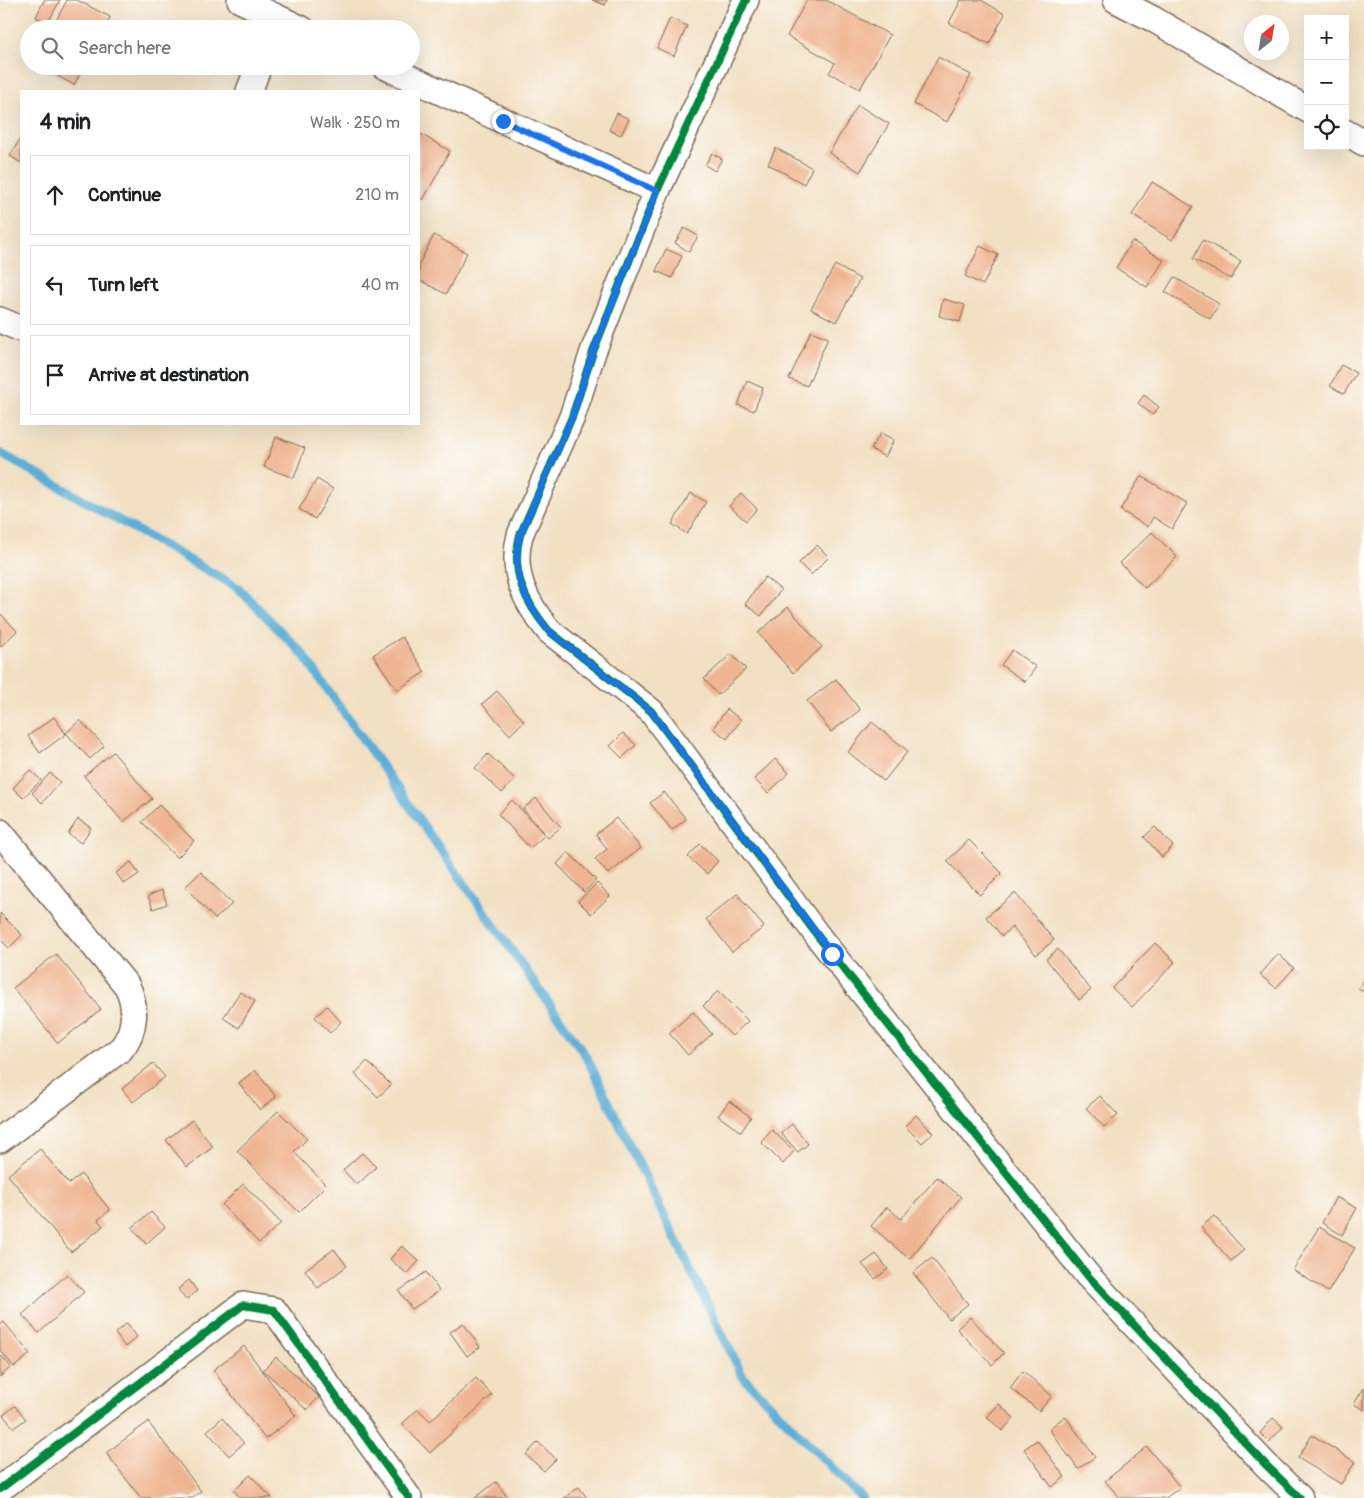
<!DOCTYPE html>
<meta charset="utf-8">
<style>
:root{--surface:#fff;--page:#f6f6f6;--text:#202124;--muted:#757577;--line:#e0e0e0}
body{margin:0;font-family:Pangolin,sans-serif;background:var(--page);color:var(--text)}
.controls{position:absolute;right:15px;top:15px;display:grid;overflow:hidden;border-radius:0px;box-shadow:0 5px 20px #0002}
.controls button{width:45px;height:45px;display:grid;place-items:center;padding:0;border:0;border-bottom:1px solid var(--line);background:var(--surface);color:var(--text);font:25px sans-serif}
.compass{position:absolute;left:1244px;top:15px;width:45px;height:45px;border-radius:50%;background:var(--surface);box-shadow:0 5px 20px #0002;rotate:30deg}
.stop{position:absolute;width:15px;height:15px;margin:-11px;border:4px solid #1a73e8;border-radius:50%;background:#fff}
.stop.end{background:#1a73e8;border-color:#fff;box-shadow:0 1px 5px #0008}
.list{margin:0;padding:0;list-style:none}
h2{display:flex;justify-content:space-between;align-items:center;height:65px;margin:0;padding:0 20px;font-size:21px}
h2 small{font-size:16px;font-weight:400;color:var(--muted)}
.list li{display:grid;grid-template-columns:32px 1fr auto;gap:15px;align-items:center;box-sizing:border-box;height:80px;margin:0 10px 10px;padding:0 10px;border:1px solid var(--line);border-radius:0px}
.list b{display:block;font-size:19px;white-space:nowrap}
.list em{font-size:16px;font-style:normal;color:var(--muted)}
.icon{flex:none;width:28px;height:28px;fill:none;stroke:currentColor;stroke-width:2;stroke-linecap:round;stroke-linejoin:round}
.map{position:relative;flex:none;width:1364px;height:1498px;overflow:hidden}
.search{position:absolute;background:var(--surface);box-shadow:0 5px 20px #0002;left:20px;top:20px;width:400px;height:55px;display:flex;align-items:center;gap:12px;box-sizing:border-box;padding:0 18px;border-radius:28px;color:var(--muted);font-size:19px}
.panel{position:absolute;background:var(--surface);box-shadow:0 5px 20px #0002;left:20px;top:90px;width:400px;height:335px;border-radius:0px}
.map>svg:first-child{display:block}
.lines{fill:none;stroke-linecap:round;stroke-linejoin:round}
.stream{stroke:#5baed6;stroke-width:9}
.building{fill:#efb592}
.minor-casing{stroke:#7b6a58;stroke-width:28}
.minor{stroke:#fff;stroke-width:25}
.cycleway-casing{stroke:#fdfcf7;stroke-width:11}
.cycleway{stroke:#00873e;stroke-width:8}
.route{stroke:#1a73e8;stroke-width:6}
</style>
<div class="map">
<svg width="1364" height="1498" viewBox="0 0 1364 1498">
<rect width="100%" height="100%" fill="#fdfcf7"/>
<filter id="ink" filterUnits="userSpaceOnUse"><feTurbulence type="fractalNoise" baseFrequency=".02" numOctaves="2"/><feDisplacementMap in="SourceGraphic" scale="10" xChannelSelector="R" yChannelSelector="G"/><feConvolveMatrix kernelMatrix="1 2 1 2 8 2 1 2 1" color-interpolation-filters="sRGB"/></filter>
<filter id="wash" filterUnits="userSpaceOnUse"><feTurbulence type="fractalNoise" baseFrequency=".0096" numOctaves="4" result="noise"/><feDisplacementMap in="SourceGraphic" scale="20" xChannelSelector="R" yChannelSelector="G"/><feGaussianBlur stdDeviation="1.12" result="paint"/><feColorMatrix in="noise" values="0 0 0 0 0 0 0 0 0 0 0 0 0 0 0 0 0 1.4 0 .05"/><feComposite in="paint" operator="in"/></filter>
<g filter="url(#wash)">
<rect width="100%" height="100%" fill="#f2e0c3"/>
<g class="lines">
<path class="stream" d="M 0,453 L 237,587 L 302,653 L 586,1056 L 743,1377 L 862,1498"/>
</g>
<g id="blocks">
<g class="building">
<path d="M 44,0 L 60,0 L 48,23 L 36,17 Z"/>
<path d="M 67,0 L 77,0 L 110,17 L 104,29 L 52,29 Z"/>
<path d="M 592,0 L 607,0 L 605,5 Z"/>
<path d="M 807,0 L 826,0 L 890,35 L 860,89 L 829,73 L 835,63 L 787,36 Z"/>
<path d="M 961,0 L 981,0 L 1005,14 L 989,44 L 949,23 Z"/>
<path d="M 670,18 L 687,26 L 674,56 L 657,48 Z"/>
<path d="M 938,57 L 971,75 L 947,122 L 914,104 Z"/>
<path d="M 40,66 L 84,66 L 74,85 Z"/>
<path d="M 858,105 L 889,124 L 860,172 L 829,153 Z"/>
<path d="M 617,113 L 629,119 L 621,135 L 609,130 Z"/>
<path d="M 419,133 L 450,151 L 423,200 L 419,197 Z"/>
<path d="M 21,137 L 21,163 L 10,156 Z"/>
<path d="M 776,148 L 812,168 L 804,184 L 768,164 Z"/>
<path d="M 712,153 L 722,159 L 715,171 L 705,165 Z"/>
<path d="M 1152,182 L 1193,207 L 1172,240 L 1132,215 Z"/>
<path d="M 684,228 L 698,236 L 689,252 L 675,243 Z"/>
<path d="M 434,235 L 467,253 L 446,294 L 419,280 L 419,264 Z"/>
<path d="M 1203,240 L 1241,261 L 1231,279 L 1193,259 Z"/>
<path d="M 1132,241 L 1164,260 L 1147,287 L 1116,268 Z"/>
<path d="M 980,246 L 998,255 L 983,285 L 965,276 Z"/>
<path d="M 666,249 L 682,256 L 672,278 L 656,271 Z"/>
<path d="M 835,265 L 860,279 L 836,322 L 811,309 Z"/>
<path d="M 1174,277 L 1219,304 L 1210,319 L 1165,292 Z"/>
<path d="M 943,299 L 965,305 L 960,322 L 939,316 Z"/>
<path d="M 811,331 L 828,338 L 807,386 L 789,379 Z"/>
<path d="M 1341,365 L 1356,373 L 1344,394 L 1330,386 Z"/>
<path d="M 747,381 L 763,388 L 754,411 L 738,405 Z"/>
<path d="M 1144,395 L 1159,407 L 1152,415 L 1138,403 Z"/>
<path d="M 881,433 L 894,440 L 885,457 L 871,449 Z"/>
<path d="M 276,437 L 305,448 L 294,478 L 264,467 Z"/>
<path d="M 1141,476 L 1187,503 L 1172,529 L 1153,517 L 1148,527 L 1120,510 Z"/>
<path d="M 317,479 L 333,489 L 315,519 L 299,509 Z"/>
<path d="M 691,493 L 706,502 L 687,534 L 672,524 Z"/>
<path d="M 741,493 L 757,509 L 746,521 L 729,506 Z"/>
<path d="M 1152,532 L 1177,557 L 1145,588 L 1120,563 Z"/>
<path d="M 817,545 L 829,557 L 811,575 L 799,563 Z"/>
<path d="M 765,577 L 781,590 L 761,616 L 745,604 Z"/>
<path d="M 788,607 L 822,647 L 793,673 L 758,633 Z"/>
<path d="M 0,613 L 17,631 L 0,647 Z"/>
<path d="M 402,637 L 425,672 L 397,690 L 373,655 Z"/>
<path d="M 1012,650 L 1036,667 L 1025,682 L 1001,665 Z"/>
<path d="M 731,654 L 746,669 L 718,695 L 704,679 Z"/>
<path d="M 836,679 L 860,710 L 831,732 L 807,701 Z"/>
<path d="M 497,691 L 524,721 L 510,735 L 482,704 Z"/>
<path d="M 727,709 L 741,720 L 727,739 L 713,728 Z"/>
<path d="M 54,717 L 66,734 L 40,753 L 28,736 Z"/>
<path d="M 80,720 L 104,746 L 90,759 L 66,733 Z"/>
<path d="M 872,722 L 908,751 L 884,781 L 848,752 Z"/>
<path d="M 623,733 L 636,745 L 622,758 L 610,746 Z"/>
<path d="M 113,752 L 152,799 L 123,822 L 84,776 Z"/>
<path d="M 488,754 L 515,779 L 502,793 L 475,768 Z"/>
<path d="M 775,759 L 789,773 L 768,793 L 754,779 Z"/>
<path d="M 30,770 L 41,780 L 23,798 L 13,788 Z"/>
<path d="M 50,773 L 60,782 L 42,803 L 32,793 Z"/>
<path d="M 664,792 L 686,819 L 672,830 L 650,803 Z"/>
<path d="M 536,798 L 561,827 L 548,838 L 523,809 Z"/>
<path d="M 512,800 L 545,835 L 530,848 L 498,814 Z"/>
<path d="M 159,805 L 194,841 L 177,858 L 142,822 Z"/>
<path d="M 616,818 L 641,848 L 608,874 L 595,859 L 607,849 L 596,834 Z"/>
<path d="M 78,819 L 91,828 L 81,843 L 68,834 Z"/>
<path d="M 1155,827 L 1173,846 L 1162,857 L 1144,837 Z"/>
<path d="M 969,840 L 1002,873 L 980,895 L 947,861 Z"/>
<path d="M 700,844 L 718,861 L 707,874 L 688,857 Z"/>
<path d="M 568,852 L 596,880 L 584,892 L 557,864 Z"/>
<path d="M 131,862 L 139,874 L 124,884 L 116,873 Z"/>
<path d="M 201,872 L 232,904 L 215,919 L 185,887 Z"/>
<path d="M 597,883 L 610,896 L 591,914 L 578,901 Z"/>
<path d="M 162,890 L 167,904 L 153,909 L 148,896 Z"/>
<path d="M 1015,893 L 1054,940 L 1036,955 L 1012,927 L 1002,936 L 986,917 Z"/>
<path d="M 737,894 L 764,927 L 732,952 L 706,919 Z"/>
<path d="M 0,913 L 22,935 L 9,948 L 0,939 Z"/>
<path d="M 1155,943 L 1175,962 L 1132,1007 L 1112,988 Z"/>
<path d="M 1058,949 L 1091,990 L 1079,1000 L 1046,959 Z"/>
<path d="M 56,954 L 101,1009 L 58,1043 L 13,988 Z"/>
<path d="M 1278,954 L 1294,968 L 1276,988 L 1260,975 Z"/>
<path d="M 1364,980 L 1364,992 L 1358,988 Z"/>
<path d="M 718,991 L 748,1021 L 732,1036 L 703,1006 Z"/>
<path d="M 240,992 L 255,1001 L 239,1028 L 223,1018 Z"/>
<path d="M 327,1006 L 341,1022 L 330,1033 L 315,1017 Z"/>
<path d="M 693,1012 L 712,1034 L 688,1055 L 669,1033 Z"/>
<path d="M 367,1061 L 391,1085 L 378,1097 L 355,1074 Z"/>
<path d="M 153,1063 L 165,1077 L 133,1102 L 122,1089 Z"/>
<path d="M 255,1070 L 276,1097 L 260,1110 L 239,1083 Z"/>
<path d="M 1100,1096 L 1118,1115 L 1104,1127 L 1086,1108 Z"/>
<path d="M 729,1101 L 751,1117 L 741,1132 L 718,1116 Z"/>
<path d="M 278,1111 L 307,1139 L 294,1152 L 326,1185 L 299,1212 L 237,1151 Z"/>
<path d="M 916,1115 L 933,1133 L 922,1143 L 905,1126 Z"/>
<path d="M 192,1120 L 213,1147 L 187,1167 L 166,1140 Z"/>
<path d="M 792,1124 L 808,1144 L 798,1152 L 781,1133 Z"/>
<path d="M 772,1130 L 794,1151 L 783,1164 L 761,1142 Z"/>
<path d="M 40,1149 L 69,1184 L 81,1174 L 110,1210 L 98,1220 L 103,1226 L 71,1252 L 8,1175 Z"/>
<path d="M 362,1153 L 376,1167 L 357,1185 L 343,1170 Z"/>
<path d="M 937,1177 L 961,1197 L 909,1259 L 871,1226 L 887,1207 L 901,1219 Z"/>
<path d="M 243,1184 L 281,1223 L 259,1243 L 222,1205 Z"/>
<path d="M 1336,1197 L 1357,1208 L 1342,1235 L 1322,1223 Z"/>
<path d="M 151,1212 L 165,1227 L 146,1244 L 132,1228 Z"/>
<path d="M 1214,1216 L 1244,1250 L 1231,1261 L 1201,1227 Z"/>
<path d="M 1319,1227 L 1355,1248 L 1328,1292 L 1293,1270 Z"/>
<path d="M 402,1246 L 419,1261 L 407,1274 L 390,1259 Z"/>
<path d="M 334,1249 L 347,1266 L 318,1288 L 305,1270 Z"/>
<path d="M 876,1254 L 888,1269 L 875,1279 L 862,1264 Z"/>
<path d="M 932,1258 L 968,1304 L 949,1319 L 913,1273 Z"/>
<path d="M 426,1272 L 439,1291 L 412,1309 L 399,1291 Z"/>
<path d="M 67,1274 L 84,1292 L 39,1333 L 22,1315 Z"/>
<path d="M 189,1280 L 197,1291 L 186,1300 L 178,1289 Z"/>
<path d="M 970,1317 L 1004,1353 L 992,1365 L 957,1329 Z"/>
<path d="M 4,1322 L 30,1354 L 14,1367 L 0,1350 L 0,1325 Z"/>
<path d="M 127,1323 L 137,1337 L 125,1347 L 115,1333 Z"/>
<path d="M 463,1323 L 480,1347 L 467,1356 L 450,1332 Z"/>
<path d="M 244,1346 L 296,1416 L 265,1439 L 213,1370 Z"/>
<path d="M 0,1354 L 11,1367 L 0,1377 Z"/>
<path d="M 276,1357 L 319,1397 L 307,1410 L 263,1370 Z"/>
<path d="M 1023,1371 L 1052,1396 L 1039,1411 L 1010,1388 Z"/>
<path d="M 476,1378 L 492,1395 L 430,1453 L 402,1424 L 418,1409 L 430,1421 Z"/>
<path d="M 1364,1388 L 1364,1410 L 1354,1404 Z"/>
<path d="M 999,1404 L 1014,1418 L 1002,1431 L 987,1417 Z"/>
<path d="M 15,1406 L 26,1419 L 14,1428 L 3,1415 Z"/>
<path d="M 1065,1416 L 1095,1457 L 1078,1469 L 1049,1429 Z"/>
<path d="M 222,1418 L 244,1443 L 229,1456 L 207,1431 Z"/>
<path d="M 1273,1418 L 1283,1427 L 1269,1442 L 1260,1433 Z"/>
<path d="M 148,1422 L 201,1491 L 192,1498 L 141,1498 L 106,1453 Z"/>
<path d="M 1312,1435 L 1355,1462 L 1341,1484 L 1298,1458 Z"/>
<path d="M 1037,1440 L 1065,1477 L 1052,1487 L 1024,1449 Z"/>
<path d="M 538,1442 L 556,1459 L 544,1471 L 526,1455 Z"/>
<path d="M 1147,1447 L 1180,1487 L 1166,1498 L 1120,1498 L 1105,1481 Z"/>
<path d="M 250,1475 L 272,1498 L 241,1498 L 234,1491 Z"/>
<path d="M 496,1482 L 508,1498 L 475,1498 Z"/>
<path d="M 579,1487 L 587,1498 L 564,1498 Z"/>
</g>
</g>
</g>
<g filter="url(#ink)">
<use href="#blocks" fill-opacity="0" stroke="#7b6a58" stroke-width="1"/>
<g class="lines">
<defs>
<g id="minor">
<path d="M 240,0 L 302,29"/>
<path d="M 746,0 L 657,191 L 593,352 L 572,417 L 520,535 C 510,572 525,602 549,631 L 651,711 L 820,939 L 1088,1276 L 1266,1465 L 1300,1498"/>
<path d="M 1116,0 L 1153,19 L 1308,110"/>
<path d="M 384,66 L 657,191"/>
<path d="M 249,91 L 259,66"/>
<path d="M 1345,132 L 1364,143"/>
<path d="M 0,320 L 21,329"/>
<path d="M 0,832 L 127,986 C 137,1006 136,1031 121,1049 L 0,1140"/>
<path d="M 0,1489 L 243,1305 L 274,1310 L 409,1498"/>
</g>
</defs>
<use href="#minor" class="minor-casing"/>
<use href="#minor" class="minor"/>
<defs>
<g id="cycleway">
<path d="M 746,0 L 657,191 L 593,352 L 572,417 L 520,535 C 510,572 525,602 549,631 L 651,711 L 820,939 L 1088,1276 L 1266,1465 L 1300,1498"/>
<path d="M 0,1489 L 243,1305 L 274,1310 L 409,1498"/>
</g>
</defs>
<use href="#cycleway" class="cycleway-casing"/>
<use href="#cycleway" class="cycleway"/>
</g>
</g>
<g class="lines" filter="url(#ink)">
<path class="route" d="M 503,121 L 657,191 L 593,352 L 572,417 L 520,535 C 510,572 525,602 549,631 L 651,711 L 832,954"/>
</g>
</svg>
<div class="controls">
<button>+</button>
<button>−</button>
<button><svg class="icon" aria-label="locate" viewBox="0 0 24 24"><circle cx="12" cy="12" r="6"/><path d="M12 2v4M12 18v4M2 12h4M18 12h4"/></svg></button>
</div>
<svg class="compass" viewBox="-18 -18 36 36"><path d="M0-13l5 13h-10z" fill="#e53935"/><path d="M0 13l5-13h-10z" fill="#757577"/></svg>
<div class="stop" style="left:832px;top:954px"></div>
<div class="stop end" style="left:503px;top:121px"></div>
<div class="search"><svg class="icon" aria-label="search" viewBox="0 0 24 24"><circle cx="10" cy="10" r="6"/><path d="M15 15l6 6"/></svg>Search here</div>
<section class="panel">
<h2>4 min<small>Walk · 250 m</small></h2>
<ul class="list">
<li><svg class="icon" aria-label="ahead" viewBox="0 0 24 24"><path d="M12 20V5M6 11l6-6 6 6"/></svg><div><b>Continue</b></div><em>210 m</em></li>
<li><svg class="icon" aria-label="left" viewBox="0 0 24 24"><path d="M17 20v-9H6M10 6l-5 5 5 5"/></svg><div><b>Turn left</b></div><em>40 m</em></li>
<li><svg class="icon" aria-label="arrive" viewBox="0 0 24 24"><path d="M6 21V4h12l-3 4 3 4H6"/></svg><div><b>Arrive at destination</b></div></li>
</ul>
</section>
</div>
